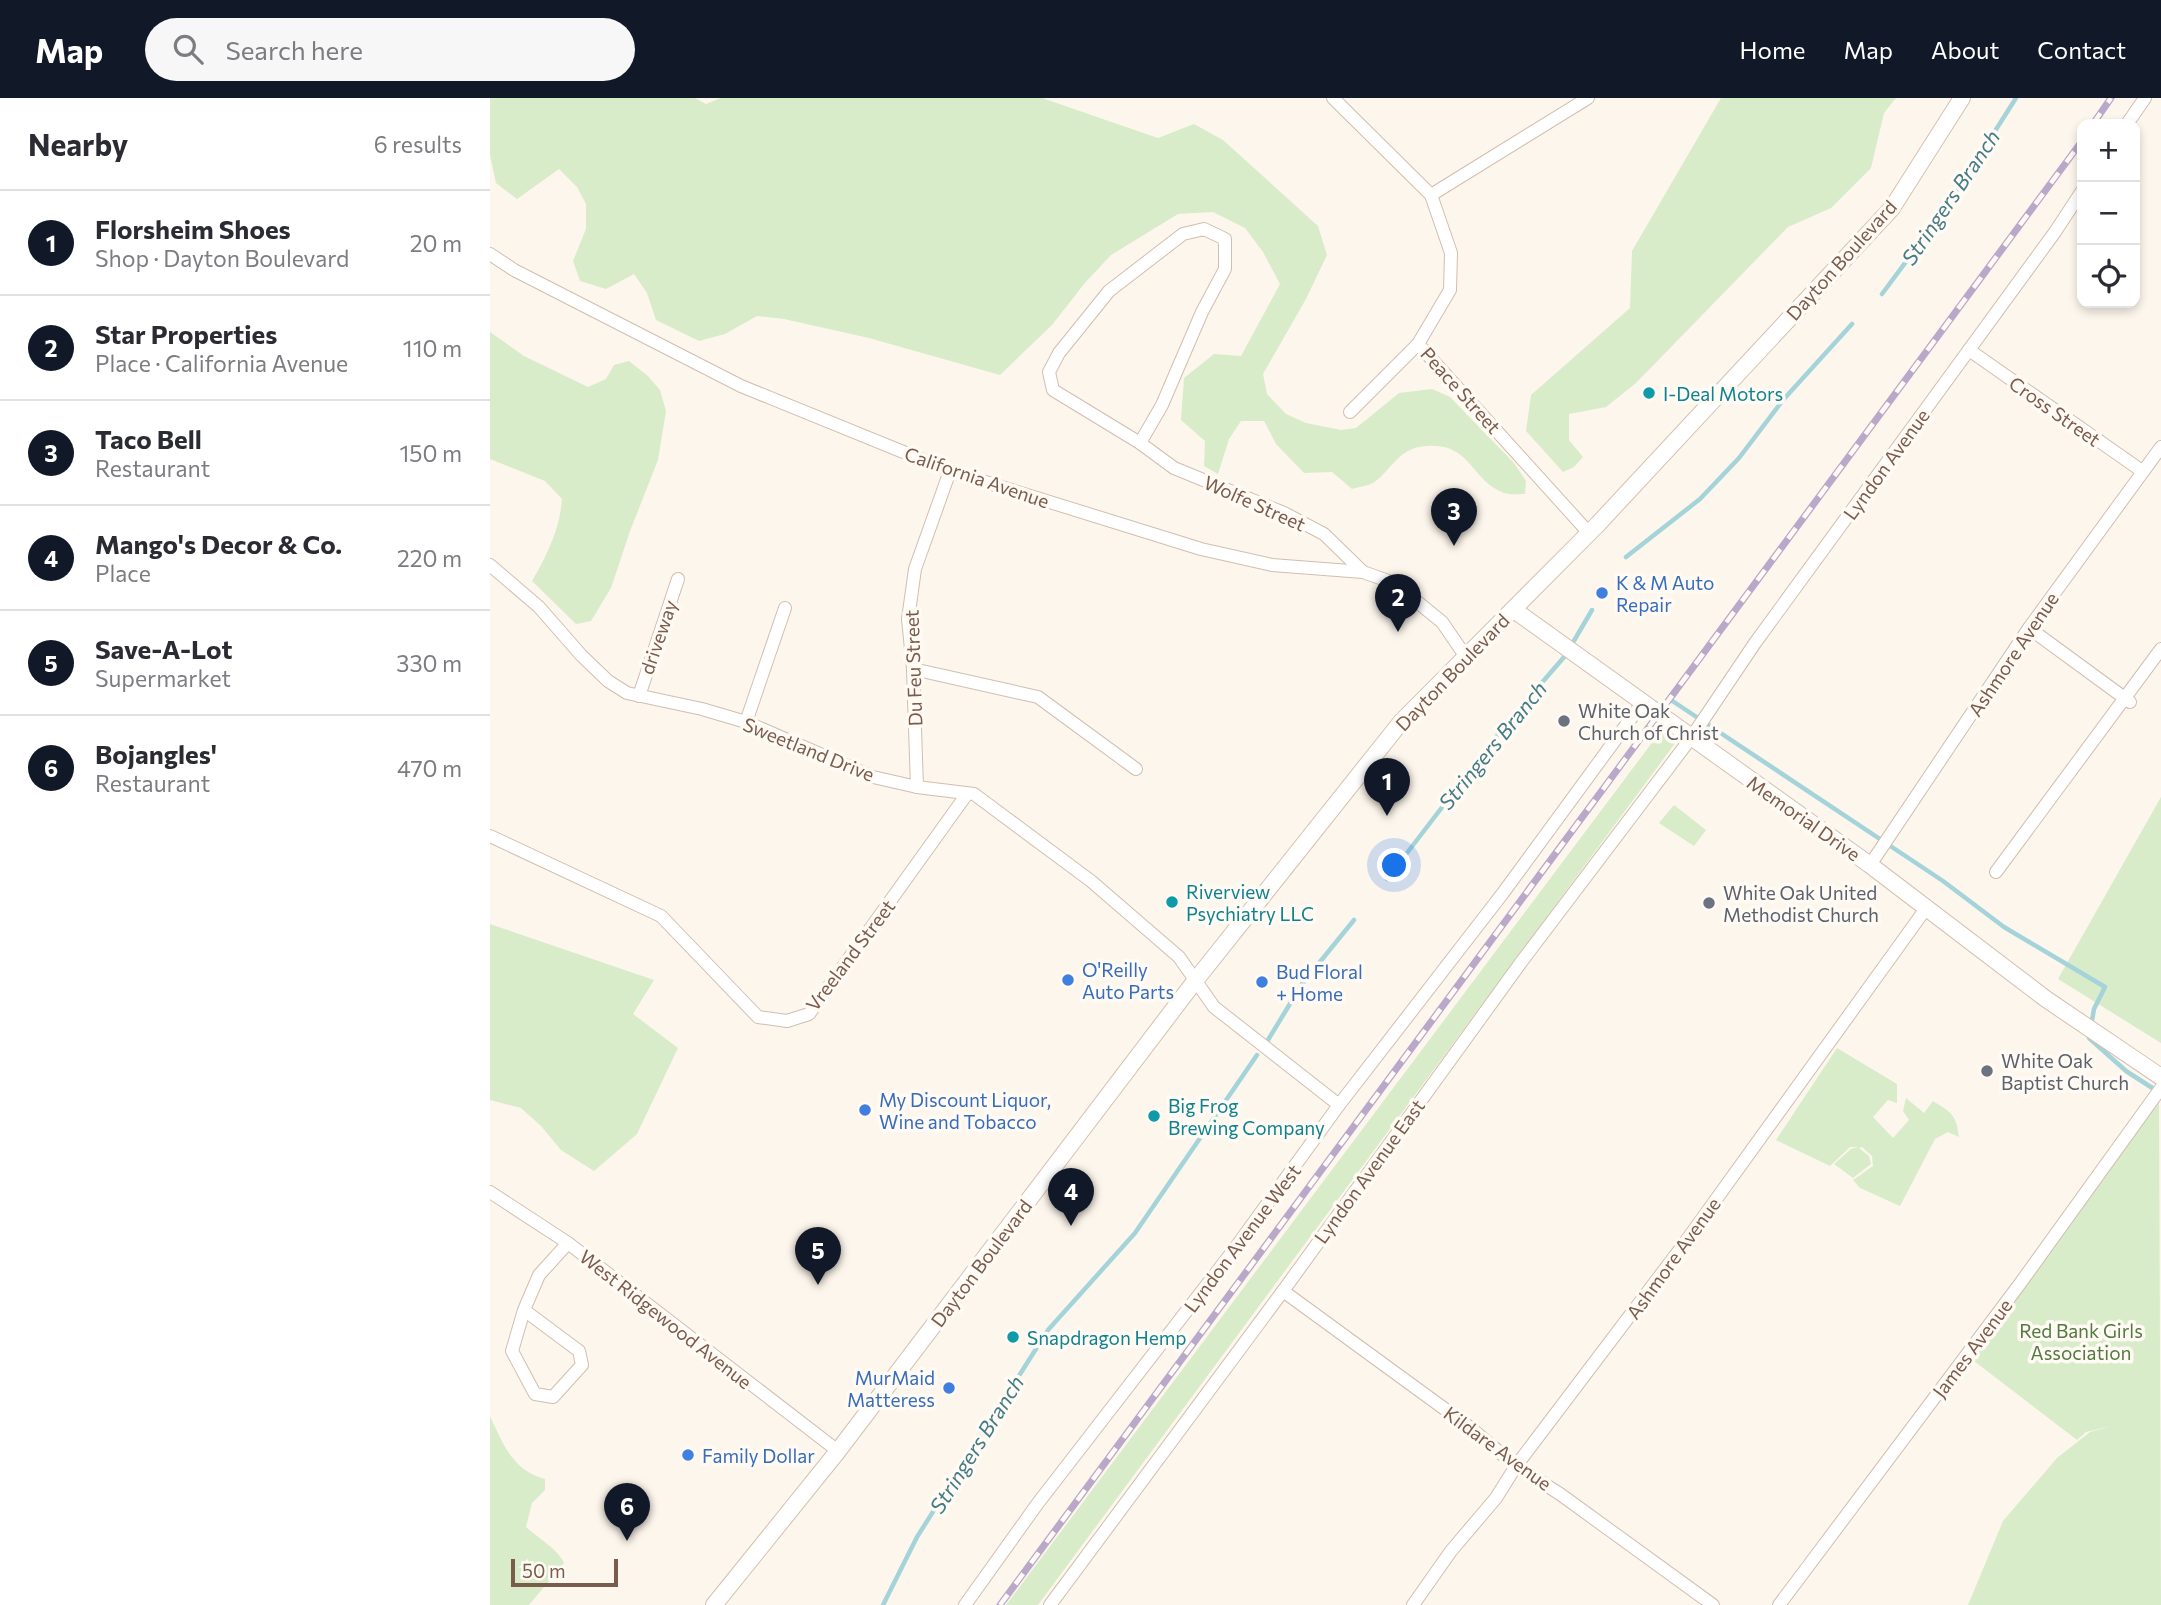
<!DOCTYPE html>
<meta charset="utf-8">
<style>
:root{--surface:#fff;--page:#f7f7f7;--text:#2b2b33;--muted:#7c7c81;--line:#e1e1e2;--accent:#111827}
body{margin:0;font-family:Commissioner,sans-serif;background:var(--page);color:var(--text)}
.controls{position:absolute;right:21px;top:21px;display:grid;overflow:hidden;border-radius:14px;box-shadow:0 4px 10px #0003}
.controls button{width:63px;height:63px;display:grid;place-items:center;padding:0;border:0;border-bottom:2px solid var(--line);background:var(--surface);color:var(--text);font:35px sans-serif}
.scale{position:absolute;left:21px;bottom:18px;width:107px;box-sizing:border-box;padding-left:7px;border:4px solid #7a5c4d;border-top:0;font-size:19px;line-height:24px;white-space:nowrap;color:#7a5c4d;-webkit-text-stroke:5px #fffaf3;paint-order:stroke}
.you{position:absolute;left:905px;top:768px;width:24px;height:24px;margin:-18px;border:5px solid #fff;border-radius:50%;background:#1a73e8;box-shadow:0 0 0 10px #1a73e833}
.badge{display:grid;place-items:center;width:46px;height:46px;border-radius:50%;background:var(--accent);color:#fff;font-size:23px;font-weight:700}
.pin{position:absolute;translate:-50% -58px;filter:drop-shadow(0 2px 4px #0008)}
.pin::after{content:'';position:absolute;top:37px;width:24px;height:21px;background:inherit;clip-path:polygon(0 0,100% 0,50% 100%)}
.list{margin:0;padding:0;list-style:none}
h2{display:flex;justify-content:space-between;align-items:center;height:91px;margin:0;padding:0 28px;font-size:30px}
h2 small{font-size:23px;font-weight:400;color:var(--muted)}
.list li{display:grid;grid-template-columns:46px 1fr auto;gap:21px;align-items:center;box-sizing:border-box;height:105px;padding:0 28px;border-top:2px solid var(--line)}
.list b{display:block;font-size:26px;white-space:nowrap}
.list p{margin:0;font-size:23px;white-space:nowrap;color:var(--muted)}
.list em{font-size:23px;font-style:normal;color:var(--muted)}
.icon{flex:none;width:38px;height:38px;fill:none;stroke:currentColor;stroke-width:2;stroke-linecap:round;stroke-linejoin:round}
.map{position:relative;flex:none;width:1671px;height:1507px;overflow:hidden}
header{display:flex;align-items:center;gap:42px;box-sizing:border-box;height:98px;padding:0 35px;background:var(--accent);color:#fff}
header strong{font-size:33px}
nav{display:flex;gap:38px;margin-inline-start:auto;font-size:24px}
.search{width:490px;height:63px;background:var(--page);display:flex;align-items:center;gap:18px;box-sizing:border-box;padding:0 24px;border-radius:38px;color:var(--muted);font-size:26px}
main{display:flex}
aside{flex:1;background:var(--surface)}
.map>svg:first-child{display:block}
.green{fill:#d8ecc9}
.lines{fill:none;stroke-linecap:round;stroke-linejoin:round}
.stream{stroke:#a5d3da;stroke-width:4.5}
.street-casing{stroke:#d1beb0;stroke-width:14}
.secondary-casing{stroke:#d6c0b0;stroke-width:18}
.street{stroke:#fff;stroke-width:12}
.secondary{stroke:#fff;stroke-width:16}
.rail-casing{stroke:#b9a8c9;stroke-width:7}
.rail{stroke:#fffaf3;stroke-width:4.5;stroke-dasharray:13;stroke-linecap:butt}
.culture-dot{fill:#0f9aa8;stroke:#fffaf3;stroke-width:2.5}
.shop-dot{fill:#3f7fe0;stroke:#fffaf3;stroke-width:2.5}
.worship-dot{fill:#6b7280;stroke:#fffaf3;stroke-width:2.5}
.labels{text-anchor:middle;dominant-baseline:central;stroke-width:7;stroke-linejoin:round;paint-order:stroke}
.street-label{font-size:19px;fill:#7a5c4d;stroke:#fffaf3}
.culture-label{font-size:19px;fill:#0d838f;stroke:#fffaf3;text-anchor:start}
.shop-label{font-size:19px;fill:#366cbe;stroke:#fffaf3;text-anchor:start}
.worship-label{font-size:19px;fill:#5b616d;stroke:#fffaf3;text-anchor:start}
.park-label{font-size:19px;fill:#537a41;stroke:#fffaf3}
.water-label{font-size:21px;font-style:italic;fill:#437c86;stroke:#fffaf3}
</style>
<header>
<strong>Map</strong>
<div class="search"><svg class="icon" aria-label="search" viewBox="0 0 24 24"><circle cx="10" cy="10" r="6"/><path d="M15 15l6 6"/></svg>Search here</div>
<nav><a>Home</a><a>Map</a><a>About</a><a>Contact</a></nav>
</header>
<main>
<aside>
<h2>Nearby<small>6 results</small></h2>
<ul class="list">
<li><span class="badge">1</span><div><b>Florsheim Shoes</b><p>Shop · Dayton Boulevard</p></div><em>20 m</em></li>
<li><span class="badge">2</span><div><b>Star Properties</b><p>Place · California Avenue</p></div><em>110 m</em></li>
<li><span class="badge">3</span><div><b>Taco Bell</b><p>Restaurant</p></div><em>150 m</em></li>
<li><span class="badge">4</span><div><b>Mango's Decor &amp; Co.</b><p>Place</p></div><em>220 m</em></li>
<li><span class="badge">5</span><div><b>Save-A-Lot</b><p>Supermarket</p></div><em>330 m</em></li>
<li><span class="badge">6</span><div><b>Bojangles'</b><p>Restaurant</p></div><em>470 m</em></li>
</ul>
</aside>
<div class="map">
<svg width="1671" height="1507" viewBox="0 0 1671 1507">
<rect width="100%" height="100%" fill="#fdf6ec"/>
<g class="green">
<path d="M 0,0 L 205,0 L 216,6 L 231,0 L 552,0 L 668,40 L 704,26 L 733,42 L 828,128 L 837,157 L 816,201 L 773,276 L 777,296 L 796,316 L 816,325 L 851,332 L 866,330 L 909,295 L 942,291 L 960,299 L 1024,365 L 1036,383 L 1035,396 C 1029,396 1020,397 1014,395 C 979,382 981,340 929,349 C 906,354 899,375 883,385 C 877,388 868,389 862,391 L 842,374 L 814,375 L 786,346 L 774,323 L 751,323 L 739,341 L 728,376 L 714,368 L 715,343 L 691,322 L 694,280 L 724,256 L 751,258 L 790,186 L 773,154 L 755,130 L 723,114 L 688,116 L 621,157 L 594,186 L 562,227 L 510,277 L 379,240 L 294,221 L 267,218 L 235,236 L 209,243 L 166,222 L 157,195 L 144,176 L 116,191 L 90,183 L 83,163 L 96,131 L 96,106 L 87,89 L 69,71 L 27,101 L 6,85 L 0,57 Z"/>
<path d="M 1231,0 L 1406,0 L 1394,15 L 1381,70 L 1341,110 L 1298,129 L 1146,285 L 1116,309 L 1079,316 L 1079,342 L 1093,359 L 1084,369 L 1073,374 L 1036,333 L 1041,297 L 1140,210 L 1142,153 Z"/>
<path d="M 0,234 L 34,258 L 98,289 L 116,281 L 124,267 L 139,263 L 158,278 L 170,292 L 176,313 L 168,362 L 140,433 L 121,490 L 101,523 L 86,526 L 42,483 C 57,457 70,431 72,401 L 55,383 L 0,361 Z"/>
<path d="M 1170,634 L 1186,644 L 548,1507 L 516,1507 Z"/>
<path d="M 1671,699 L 1671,945 L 1568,881 Z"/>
<path d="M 1184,707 L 1216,732 L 1204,748 L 1169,725 Z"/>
<path d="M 0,826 L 164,882 L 143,916 L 188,950 L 147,1036 L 104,1073 L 71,1052 L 51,1028 L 31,1010 L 0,1002 Z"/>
<path d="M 1347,950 L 1407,986 L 1407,1005 L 1398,1002 L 1383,1019 L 1403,1040 L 1419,1022 L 1413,1013 L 1416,1000 L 1434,1015 L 1443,1003 C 1462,1015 1466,1016 1469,1039 L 1458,1034 L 1445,1041 L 1410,1108 L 1370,1090 L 1363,1082 L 1383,1068 L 1382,1058 L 1372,1049 L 1369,1050 L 1379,1058 L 1381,1066 L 1363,1080 L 1344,1066 L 1361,1051 L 1368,1049 L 1360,1049 L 1340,1068 L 1286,1042 Z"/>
<path d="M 1669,1000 L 1671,1507 L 1478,1507 L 1513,1423 L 1567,1360 L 1600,1334 L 1622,1328 L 1596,1334 L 1587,1342 L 1484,1263 L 1485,1253 Z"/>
<path d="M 0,1318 C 13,1346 23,1373 55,1381 L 55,1392 L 42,1405 L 36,1429 C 49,1441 67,1450 74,1465 L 39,1507 L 0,1507 Z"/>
</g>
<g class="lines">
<g class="stream">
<path d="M 1392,196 L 1458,107 L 1526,0"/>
<path d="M 1136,459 L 1210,401 L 1249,360 L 1293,302 L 1362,226"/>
<path d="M 1181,602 L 1453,783 L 1514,829 L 1615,889 L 1604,911 L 1601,928"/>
<path d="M 897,781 L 1016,626 L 1075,558 L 1102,512"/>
<path d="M 1600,937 L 1599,940 L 1636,973 L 1667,993"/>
<path d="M 778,942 L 812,886 L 864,822"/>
<path d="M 393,1507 L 427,1439 L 558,1232 L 645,1135 L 767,957"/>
</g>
<defs>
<g id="street">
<path d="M 843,0 L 941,97 L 961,155 L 960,192 L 928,246 L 1099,435"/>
<path d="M 1637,26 L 1655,0"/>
<path d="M 941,97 L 1098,0"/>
<path d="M 0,156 L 24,172 L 251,288 L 460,373 L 711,451 L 782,467 L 873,474 L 904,485 L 952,524 L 976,559"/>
<path d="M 1479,252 L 1652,373"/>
<path d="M 860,314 L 928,246"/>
<path d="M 650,345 L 672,307 L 712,214 L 735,171 L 735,141 L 714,131 L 693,136 L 619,193 L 569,255 L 559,274 L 563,292 L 650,345 L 684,370 L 794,415 L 834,436 L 872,473"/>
<path d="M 0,467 L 49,509 L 91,557 L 118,583 L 137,595 L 212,611 L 256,624 L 383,679 L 427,689 L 484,696 L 601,783 L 689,859 L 724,909 L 849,1007"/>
<path d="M 1539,530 L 1640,604"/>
<path d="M 423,571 L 548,599 L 646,671"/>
<path d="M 149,598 L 188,481"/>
<path d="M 256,624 L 295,510"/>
<path d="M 427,689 L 423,571 L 418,521 L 425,471 L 460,373"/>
<path d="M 0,738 L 171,818 L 268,919 L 297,923 L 319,916 L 477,696"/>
<path d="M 1380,767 L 1539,530 L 1671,349"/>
<path d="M 1506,774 L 1671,551"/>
<path d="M 0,1094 L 78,1145 L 348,1353"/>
<path d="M 793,1193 L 978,1328 L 1026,1368 L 1070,1396 L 1223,1507"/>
<path d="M 34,1212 L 89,1253 L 92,1267 L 63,1299 L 45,1296 L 22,1253 L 34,1212 L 49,1177 L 78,1145"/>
<path d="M 475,1507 L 548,1405 L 743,1153 L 849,1007 L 1013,795 L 1153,604"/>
<path d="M 560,1507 L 793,1193 L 1032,863 L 1201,640 L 1265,545 L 1565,134 L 1592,93"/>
<path d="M 923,1507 L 961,1453 L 1006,1400 L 1026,1368 L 1191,1150 L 1437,809"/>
<path d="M 1289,1507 L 1529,1187 L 1671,990"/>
</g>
<g id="secondary">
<path d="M 1024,512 L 1380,767 L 1556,901 L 1671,979"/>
<path d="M 224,1507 L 348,1353 L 705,883 L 911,624 L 1108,426 L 1402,110 L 1472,0"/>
</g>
</defs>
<use href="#street" class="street-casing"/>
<use href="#secondary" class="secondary-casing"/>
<use href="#street" class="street"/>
<use href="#secondary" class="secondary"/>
<defs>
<g id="rail">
<path d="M 1603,26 L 1621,0"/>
<path d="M 510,1507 L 1592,43"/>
</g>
</defs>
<use href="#rail" class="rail-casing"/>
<use href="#rail" class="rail"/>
</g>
<g class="culture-dot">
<circle cx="1159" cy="295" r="7"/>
<circle cx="682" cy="804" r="7"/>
<circle cx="664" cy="1018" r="7"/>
<circle cx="523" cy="1239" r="7"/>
</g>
<g class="shop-dot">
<circle cx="1112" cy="495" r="7"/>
<circle cx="578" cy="882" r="7"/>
<circle cx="772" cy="884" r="7"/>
<circle cx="375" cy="1012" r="7"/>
<circle cx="459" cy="1290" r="7"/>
<circle cx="198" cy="1357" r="7"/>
</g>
<g class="worship-dot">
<circle cx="1074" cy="623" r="7"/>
<circle cx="1219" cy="805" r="7"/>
<circle cx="1497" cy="973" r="7"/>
</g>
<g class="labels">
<g class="street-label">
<text transform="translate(1351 162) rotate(-48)">Dayton Boulevard</text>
<text transform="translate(971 292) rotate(48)">Peace Street</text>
<text transform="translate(1565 313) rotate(35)">Cross Street</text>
<text transform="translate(1396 366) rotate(-54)">Lyndon Avenue</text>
<text transform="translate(487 379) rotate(19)">California Avenue</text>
<text transform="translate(765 405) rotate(24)">Wolfe Street</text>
<text transform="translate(168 539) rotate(-71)">driveway</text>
<text transform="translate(1523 556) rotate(-56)">Ashmore Avenue</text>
<text transform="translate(423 570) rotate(-92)">Du Feu Street</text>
<text transform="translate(962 574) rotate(-46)">Dayton Boulevard</text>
<text transform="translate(319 651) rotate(22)">Sweetland Drive</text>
<text transform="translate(1314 720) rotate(35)">Memorial Drive</text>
<text transform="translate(360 857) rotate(-53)">Vreeland Street</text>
<text transform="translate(879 1073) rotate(-54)">Lyndon Avenue East</text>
<text transform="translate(752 1140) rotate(-53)">Lyndon Avenue West</text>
<text transform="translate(1183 1160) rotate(-54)">Ashmore Avenue</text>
<text transform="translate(491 1165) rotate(-53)">Dayton Boulevard</text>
<text transform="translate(176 1221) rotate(38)">West Ridgewood Avenue</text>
<text transform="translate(1482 1250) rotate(-53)">James Avenue</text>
<text transform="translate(1008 1350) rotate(36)">Kildare Avenue</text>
</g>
<g class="culture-label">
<text x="1173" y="295">I-Deal Motors</text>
<text x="696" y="793">Riverview<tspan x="696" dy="22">Psychiatry LLC</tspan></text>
<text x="678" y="1007">Big Frog<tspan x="678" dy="22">Brewing Company</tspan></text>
<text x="537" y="1239">Snapdragon Hemp</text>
</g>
<g class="shop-label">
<text x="1126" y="484">K &amp; M Auto<tspan x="1126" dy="22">Repair</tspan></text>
<text x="592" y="871">O'Reilly<tspan x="592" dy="22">Auto Parts</tspan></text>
<text x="786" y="873">Bud Floral<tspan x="786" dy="22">+ Home</tspan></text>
<text x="389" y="1001">My Discount Liquor,<tspan x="389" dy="22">Wine and Tobacco</tspan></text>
<text x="445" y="1279" text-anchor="end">MurMaid<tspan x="445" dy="22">Matteress</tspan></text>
<text x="212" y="1357">Family Dollar</text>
</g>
<g class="worship-label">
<text x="1088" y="612">White Oak<tspan x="1088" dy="22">Church of Christ</tspan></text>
<text x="1233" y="794">White Oak United<tspan x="1233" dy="22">Methodist Church</tspan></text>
<text x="1511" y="962">White Oak<tspan x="1511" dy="22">Baptist Church</tspan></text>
</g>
<g class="park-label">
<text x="1591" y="1232">Red Bank Girls<tspan x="1591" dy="22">Association</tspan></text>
</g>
<g class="water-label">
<text transform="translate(1460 99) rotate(-56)">Stringers Branch</text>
<text transform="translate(1002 647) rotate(-51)">Stringers Branch</text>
<text transform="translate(486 1346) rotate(-58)">Stringers Branch</text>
</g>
</g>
</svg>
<div class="controls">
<button>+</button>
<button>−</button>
<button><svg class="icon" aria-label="locate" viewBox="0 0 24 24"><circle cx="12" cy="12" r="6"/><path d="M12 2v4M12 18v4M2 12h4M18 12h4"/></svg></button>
</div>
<div class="scale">50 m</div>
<div class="you"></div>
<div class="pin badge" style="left:897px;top:718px">1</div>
<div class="pin badge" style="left:908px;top:534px">2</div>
<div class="pin badge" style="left:964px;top:448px">3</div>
<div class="pin badge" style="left:581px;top:1128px">4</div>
<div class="pin badge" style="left:328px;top:1187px">5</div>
<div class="pin badge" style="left:137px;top:1443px">6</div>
</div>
</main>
